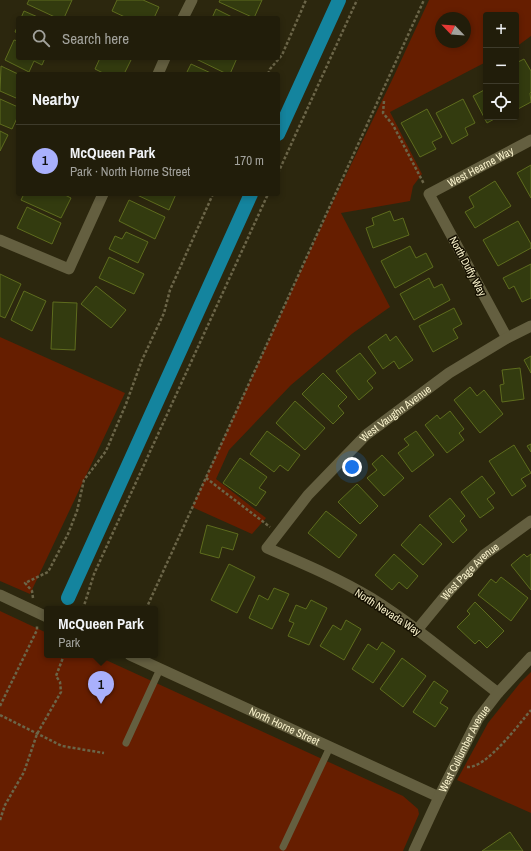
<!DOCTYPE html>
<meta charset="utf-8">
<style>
:root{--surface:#211d0a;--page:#2d2a18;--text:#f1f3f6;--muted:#a2a29c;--line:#3e3b2b;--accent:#a9b0fc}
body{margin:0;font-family:"Archivo Narrow",sans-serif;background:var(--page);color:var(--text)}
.controls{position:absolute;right:12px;top:12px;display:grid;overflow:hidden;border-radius:4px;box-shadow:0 2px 6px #0003}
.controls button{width:36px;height:36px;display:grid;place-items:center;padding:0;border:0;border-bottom:1px solid var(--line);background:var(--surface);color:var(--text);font:20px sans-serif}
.compass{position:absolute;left:435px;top:12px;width:36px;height:36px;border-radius:50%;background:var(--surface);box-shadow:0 2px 6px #0003;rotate:295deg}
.you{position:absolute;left:352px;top:467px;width:14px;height:14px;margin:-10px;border:3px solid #fff;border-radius:50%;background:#1a73e8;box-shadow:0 0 0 6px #1a73e833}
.badge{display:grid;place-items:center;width:26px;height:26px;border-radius:50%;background:var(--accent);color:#111;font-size:13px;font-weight:700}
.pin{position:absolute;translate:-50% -33px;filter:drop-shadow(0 1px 2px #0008)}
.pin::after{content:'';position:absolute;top:21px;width:14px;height:12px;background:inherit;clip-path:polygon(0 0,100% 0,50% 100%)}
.popup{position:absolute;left:44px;top:606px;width:114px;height:52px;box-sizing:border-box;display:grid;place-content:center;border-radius:4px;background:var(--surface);filter:drop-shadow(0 1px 3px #0005);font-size:13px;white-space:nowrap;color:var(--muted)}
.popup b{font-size:15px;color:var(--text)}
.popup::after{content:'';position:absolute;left:50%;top:100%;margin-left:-8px;border:8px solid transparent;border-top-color:var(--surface)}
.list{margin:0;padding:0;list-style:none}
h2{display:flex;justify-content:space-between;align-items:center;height:52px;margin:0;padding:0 16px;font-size:17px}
h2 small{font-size:13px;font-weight:400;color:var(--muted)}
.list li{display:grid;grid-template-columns:26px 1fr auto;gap:12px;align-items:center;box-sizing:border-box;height:72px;padding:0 16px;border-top:1px solid var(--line)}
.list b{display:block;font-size:15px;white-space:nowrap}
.list p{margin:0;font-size:13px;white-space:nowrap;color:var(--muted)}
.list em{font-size:13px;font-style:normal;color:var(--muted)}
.icon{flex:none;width:22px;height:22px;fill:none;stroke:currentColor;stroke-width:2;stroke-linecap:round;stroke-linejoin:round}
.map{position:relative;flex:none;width:531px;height:851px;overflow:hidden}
.search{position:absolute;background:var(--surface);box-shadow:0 2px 6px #0003;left:16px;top:16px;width:264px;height:44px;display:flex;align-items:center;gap:10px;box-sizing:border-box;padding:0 14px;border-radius:4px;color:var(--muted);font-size:15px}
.panel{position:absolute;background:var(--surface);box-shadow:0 2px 6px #0003;left:16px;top:72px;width:264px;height:124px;border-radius:4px}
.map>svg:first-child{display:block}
.green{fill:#661e00;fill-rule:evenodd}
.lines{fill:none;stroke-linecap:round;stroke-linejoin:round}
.canal{stroke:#14849e;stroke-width:14}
.building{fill:#333b0f;stroke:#5e6c1e}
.path{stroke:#6b6548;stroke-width:2.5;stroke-dasharray:3 2;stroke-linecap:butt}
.service{stroke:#645f40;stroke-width:7}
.minor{stroke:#645f40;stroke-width:11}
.tertiary{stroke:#645f40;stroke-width:11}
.labels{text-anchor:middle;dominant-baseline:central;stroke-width:3;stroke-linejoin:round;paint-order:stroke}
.street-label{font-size:11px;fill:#f9f2cb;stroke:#151000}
</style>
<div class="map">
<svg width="531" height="851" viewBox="0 0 531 851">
<rect width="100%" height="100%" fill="#2c270e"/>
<g class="green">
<path d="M 429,0 L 531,0 L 531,36 L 516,47 L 516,15 L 486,15 L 486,62 L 390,112 L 422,174 L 413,186 L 410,201 L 341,213 L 390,307 L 353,333 L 291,385 L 229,450 L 216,479 L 266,518 L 252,534 L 192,507 L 329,210 L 392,80 ZM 441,18 L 465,18 L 465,42 L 441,42 Z"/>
<path d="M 0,337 L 125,393 L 30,594 L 0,581 Z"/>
<path d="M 0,611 L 47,633 L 47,655 L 95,655 L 403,796 L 418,809 L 419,814 L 403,851 L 0,851 Z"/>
<path d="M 531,672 L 531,813 L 457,780 L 488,723 L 520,683 Z"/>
</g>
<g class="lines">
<g class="canal">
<path d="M 278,134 L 339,0"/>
<path d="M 68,598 L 251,194"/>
</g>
</g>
<g class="building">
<path d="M 29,0 L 72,0 L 64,18 L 57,18 L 27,4 Z"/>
<path d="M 117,0 L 143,0 L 159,7 L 154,18 L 127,18 L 112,11 Z"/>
<path d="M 220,0 L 262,0 L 254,18 L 219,2 Z"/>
<path d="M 216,9 L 234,18 L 212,18 Z"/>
<path d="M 24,11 L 40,18 L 21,18 Z"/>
<path d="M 18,25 L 18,33 L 15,32 Z"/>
<path d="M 14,40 L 18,41 L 18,58 L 45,58 L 42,65 L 34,61 L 29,72 L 5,60 Z"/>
<path d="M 100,58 L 126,58 L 131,60 L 124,74 L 105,74 L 95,69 Z"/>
<path d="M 194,58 L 237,58 L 230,74 L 227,74 Z"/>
<path d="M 524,59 L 531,71 L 531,92 L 530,93 L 531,102 L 518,109 L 516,105 L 516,63 Z"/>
<path d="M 191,64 L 213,74 L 186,74 Z"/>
<path d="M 1,66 L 18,74 L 18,94 L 16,98 L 0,91 Z"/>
<path d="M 486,89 L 486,117 L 498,117 L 487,123 L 473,96 Z"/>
<path d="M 0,99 L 18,107 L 18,116 L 12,129 L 0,124 Z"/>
<path d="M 463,99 L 475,123 L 465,128 L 468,135 L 452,144 L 436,113 Z"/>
<path d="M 427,109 L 442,137 L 432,142 L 436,149 L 420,157 L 401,123 Z"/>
<path d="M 0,131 L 8,135 L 0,151 Z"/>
<path d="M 531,165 L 531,198 L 517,173 Z"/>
<path d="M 495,181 L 511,206 L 475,228 L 465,212 L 474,207 L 469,197 Z"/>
<path d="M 24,194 L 63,194 L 71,198 L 61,218 L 21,200 Z"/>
<path d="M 135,194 L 176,194 L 169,210 Z"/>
<path d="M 129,200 L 165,217 L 155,239 L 119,221 Z"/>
<path d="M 27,207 L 61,223 L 52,244 L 17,228 Z"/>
<path d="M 390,211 L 394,221 L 403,218 L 409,235 L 373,248 L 366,228 L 374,225 L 372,218 Z"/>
<path d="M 518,221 L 531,244 L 531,248 L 498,266 L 483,240 Z"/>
<path d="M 126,232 L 148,242 L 138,263 L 109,249 L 115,236 L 122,239 Z"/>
<path d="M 410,246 L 416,258 L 426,253 L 433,267 L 395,288 L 381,261 Z"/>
<path d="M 109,257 L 144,274 L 134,294 L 99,278 Z"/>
<path d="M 531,264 L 531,298 L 522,302 L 514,286 L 509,289 L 503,278 Z"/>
<path d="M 0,274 L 21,284 L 5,318 L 0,316 Z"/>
<path d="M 429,278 L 434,288 L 442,284 L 450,300 L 414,320 L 400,294 Z"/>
<path d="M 96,286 L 126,310 L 111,328 L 81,304 Z"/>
<path d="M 24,291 L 46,301 L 32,331 L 11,320 Z"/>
<path d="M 53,302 L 77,303 L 75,350 L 51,349 Z"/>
<path d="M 454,308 L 462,324 L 453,329 L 458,338 L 433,352 L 419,326 Z"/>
<path d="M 386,334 L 390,341 L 396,336 L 413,360 L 399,369 L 394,361 L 383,369 L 368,347 Z"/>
<path d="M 360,353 L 376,373 L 367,381 L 373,388 L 359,400 L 336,371 Z"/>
<path d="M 531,356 L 531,373 L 524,360 Z"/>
<path d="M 520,368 L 524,399 L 502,402 L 500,385 L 504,384 L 502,370 Z"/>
<path d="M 323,373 L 347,397 L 338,406 L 344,413 L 333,424 L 302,394 Z"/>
<path d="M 470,387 L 477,396 L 484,390 L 503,414 L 480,433 L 454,400 Z"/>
<path d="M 295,401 L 325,428 L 305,450 L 276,423 Z"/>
<path d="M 450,411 L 464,429 L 459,433 L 464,440 L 447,453 L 425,425 L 437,415 L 440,419 Z"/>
<path d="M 267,431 L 300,455 L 288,471 L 280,465 L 274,472 L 250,454 Z"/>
<path d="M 416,431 L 434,455 L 412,472 L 398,453 L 409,445 L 404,439 Z"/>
<path d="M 531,444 L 531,452 L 527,446 Z"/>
<path d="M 514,445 L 531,473 L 521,479 L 526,486 L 512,496 L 489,461 Z"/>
<path d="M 382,455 L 404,478 L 384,496 L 367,478 L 377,470 L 372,464 Z"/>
<path d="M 240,458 L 267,477 L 259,488 L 266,492 L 256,506 L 223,483 Z"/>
<path d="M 482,476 L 495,493 L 487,499 L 494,508 L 480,518 L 461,492 Z"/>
<path d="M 357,484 L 378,506 L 360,524 L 338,502 Z"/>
<path d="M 450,498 L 465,516 L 460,521 L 467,530 L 453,543 L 429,516 Z"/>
<path d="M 326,511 L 357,535 L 339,558 L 308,533 Z"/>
<path d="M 420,524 L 442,544 L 423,565 L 401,545 Z"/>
<path d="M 207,525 L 238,534 L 233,550 L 222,547 L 219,558 L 200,553 Z"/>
<path d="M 394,554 L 418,576 L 407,589 L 399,582 L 392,590 L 375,575 Z"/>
<path d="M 524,554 L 527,557 L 531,554 L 531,590 L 511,565 Z"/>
<path d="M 229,564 L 255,577 L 237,613 L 211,600 Z"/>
<path d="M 501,577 L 528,598 L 511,621 L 478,595 L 491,579 L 496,583 Z"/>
<path d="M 274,588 L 289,594 L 272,629 L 249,618 L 259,595 L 268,600 Z"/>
<path d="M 311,600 L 327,608 L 309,645 L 288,636 L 294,623 L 289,621 L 296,605 L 306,609 Z"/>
<path d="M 475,602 L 504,631 L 487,648 L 479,640 L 475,644 L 457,627 L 470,614 L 467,611 Z"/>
<path d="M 346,620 L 361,629 L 344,660 L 320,646 L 333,625 L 341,630 Z"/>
<path d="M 382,642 L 395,651 L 373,683 L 352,669 L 368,644 L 377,650 Z"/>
<path d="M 402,658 L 426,676 L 403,707 L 380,689 Z"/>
<path d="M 434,681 L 448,691 L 440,703 L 448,708 L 435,727 L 413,712 Z"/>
<path d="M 510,832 L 523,851 L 482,851 Z"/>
</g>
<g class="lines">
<g class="path">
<path d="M 268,74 L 270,69 L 282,55 L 306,0"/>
<path d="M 384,101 L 383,113 L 393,125 L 424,184"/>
<path d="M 278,173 L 357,0"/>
<path d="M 206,478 L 270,527"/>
<path d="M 33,598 L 32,591 L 25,583 L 48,572 L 68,534 L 77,511 L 84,480 L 106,451 L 126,404 L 142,360 L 164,313 L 170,290 L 213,194"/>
<path d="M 83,609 L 94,574 L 268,194"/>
<path d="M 146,609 L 424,0"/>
<path d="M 0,706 L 37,630 L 37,625"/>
<path d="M 0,715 L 62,746 L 104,753"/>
<path d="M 467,767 C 486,769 519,724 531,710"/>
<path d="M 0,820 L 5,805 L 24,772 L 37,734 L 61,692 L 60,682 L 56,676 L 64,655"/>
</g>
<g class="service">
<path d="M 126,743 L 160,669"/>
<path d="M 283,847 L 330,747"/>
</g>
<g class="minor">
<path d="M 183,18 L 192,0"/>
<path d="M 158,74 L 165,58"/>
<path d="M 0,240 L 69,269 L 103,194"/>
<path id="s1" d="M 507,338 L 429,194 L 531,140"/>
<path id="s2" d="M 417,630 L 450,590 L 484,555 L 531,521"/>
<path id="s3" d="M 498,693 C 456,661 416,626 371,598 C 338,578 302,563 267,548 L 308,495 L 366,435 L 449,373 L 507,338 L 531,326"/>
</g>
<g class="tertiary">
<path d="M 0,595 L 47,617"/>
<path id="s4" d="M 130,655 L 439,797"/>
<path id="s5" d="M 414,851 L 439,797 L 478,719 L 498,693 L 531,657"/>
</g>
</g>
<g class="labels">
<g class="street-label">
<text stroke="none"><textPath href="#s1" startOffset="222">West Hearne Way</textPath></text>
<text transform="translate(468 266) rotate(62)">North Duffy Way</text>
<text stroke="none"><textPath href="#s3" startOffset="461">West Vaughn Avenue</textPath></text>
<text stroke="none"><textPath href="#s2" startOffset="79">West Page Avenue</textPath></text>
<text transform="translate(388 612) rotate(33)">North Nevada Way</text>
<text stroke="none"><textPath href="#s4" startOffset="170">North Horne Street</textPath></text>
<text stroke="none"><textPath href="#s5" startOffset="114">West Cullumber Avenue</textPath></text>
</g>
</g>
</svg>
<div class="controls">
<button>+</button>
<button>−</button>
<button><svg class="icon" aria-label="locate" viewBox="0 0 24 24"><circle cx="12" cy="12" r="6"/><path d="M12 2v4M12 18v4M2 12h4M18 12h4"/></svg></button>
</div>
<svg class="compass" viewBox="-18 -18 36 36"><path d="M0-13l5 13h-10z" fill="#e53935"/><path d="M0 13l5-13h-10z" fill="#a2a29c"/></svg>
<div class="you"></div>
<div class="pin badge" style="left:101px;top:704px">1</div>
<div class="popup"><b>McQueen Park</b>Park</div>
<div class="search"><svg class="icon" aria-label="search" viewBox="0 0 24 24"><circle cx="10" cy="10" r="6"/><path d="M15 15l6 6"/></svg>Search here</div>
<section class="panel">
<h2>Nearby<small></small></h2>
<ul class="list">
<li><span class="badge">1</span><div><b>McQueen Park</b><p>Park · North Horne Street</p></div><em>170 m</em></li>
</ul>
</section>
</div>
